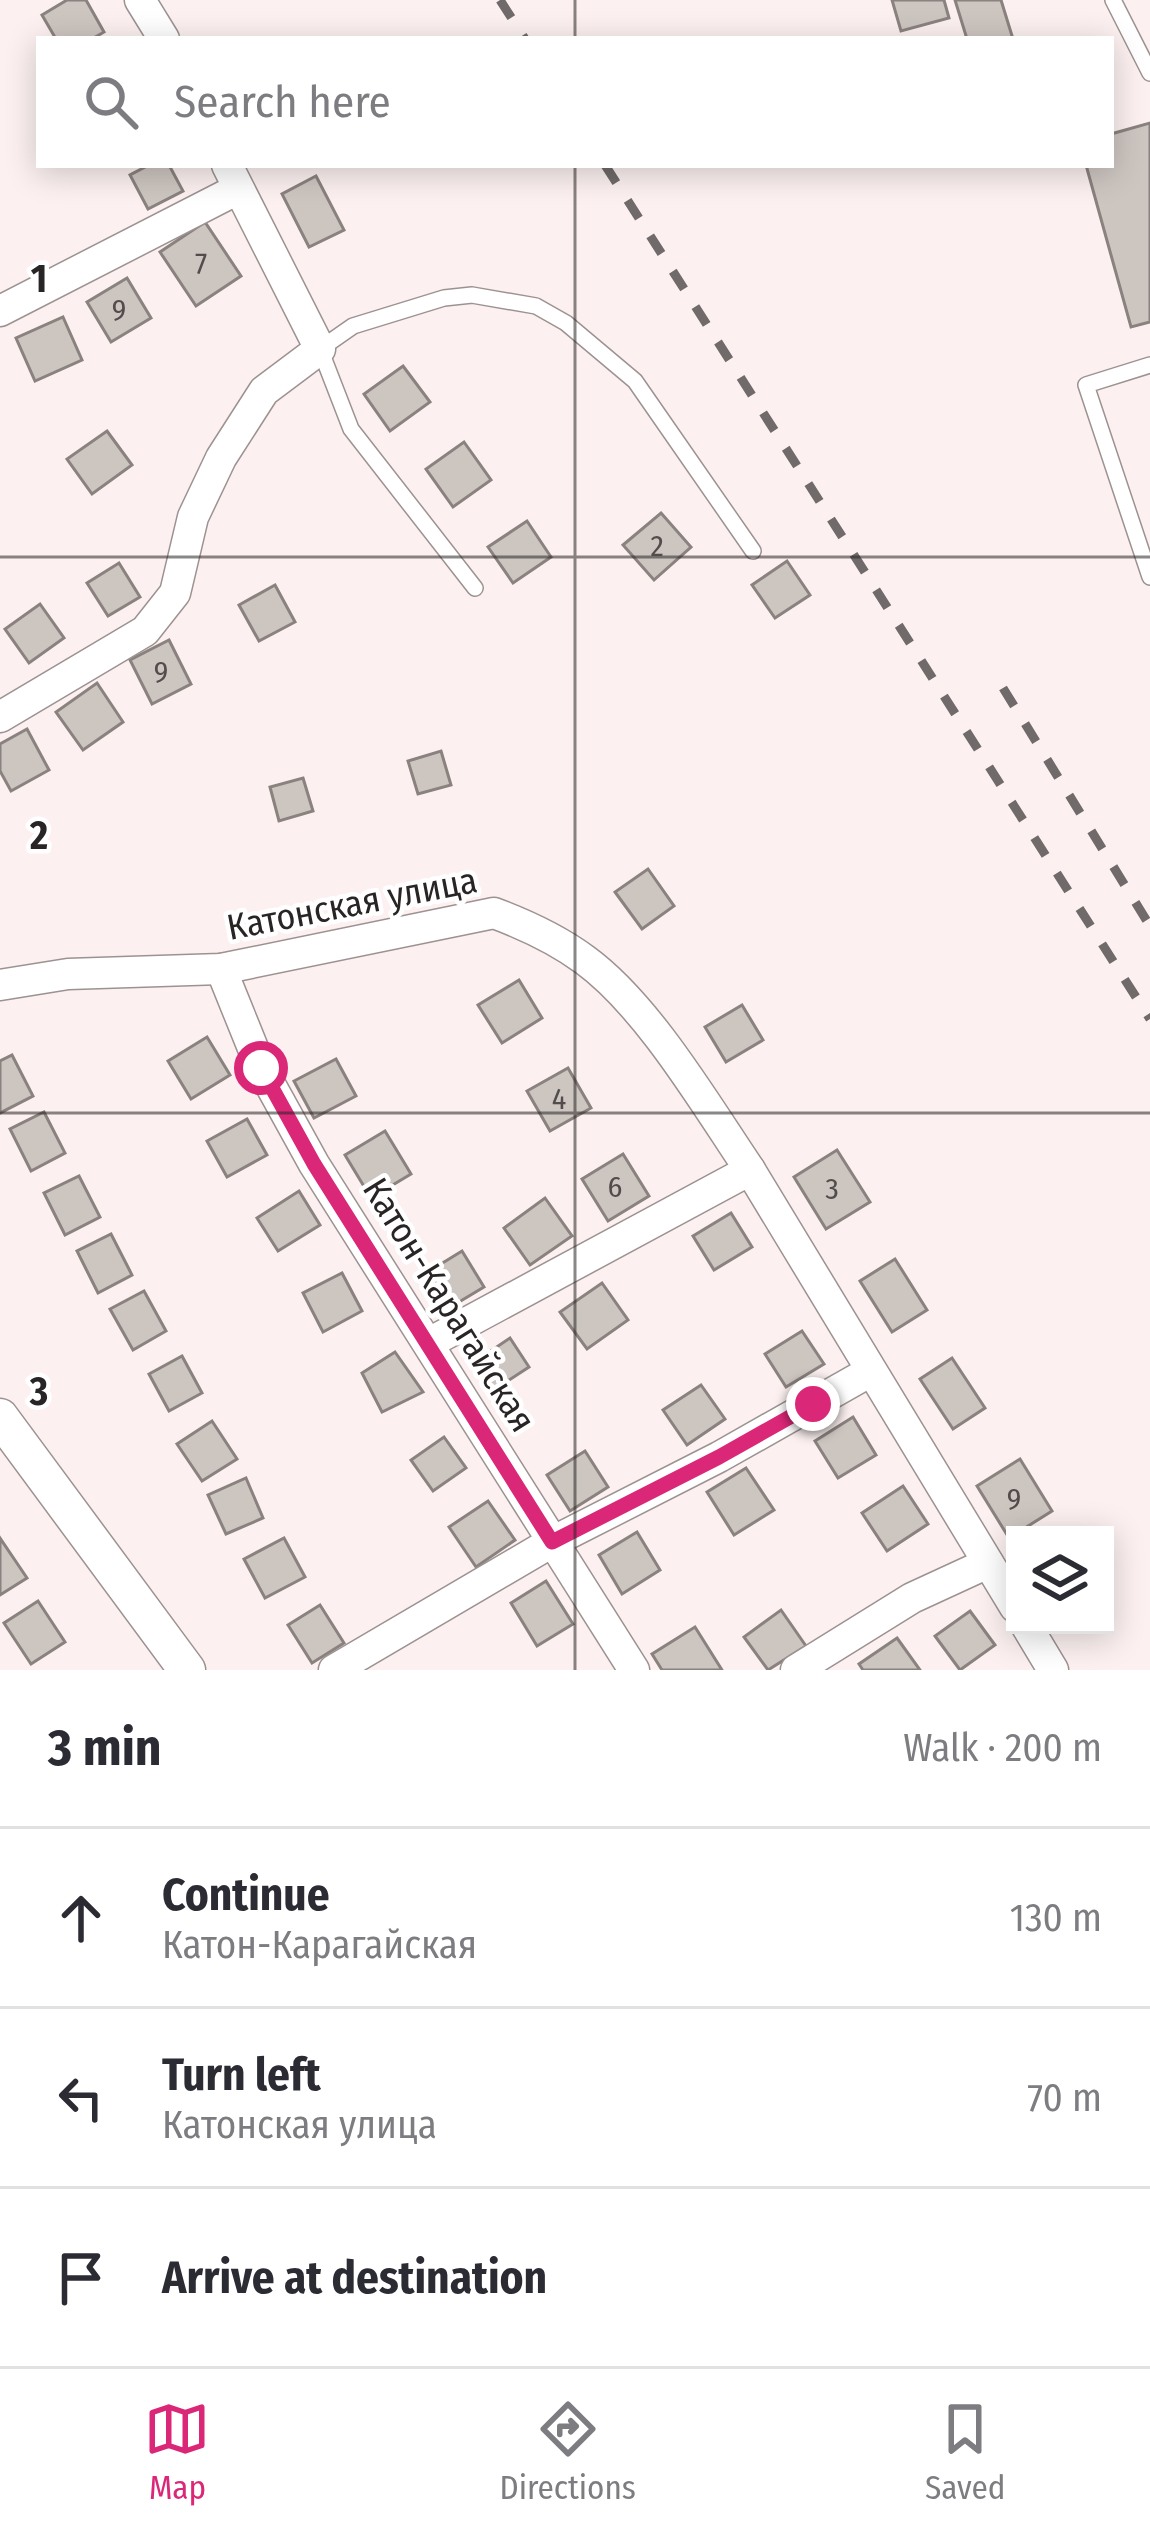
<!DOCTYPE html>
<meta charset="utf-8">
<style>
:root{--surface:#fff;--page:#f2f2f3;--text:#2b2b33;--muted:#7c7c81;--line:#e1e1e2;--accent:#db2777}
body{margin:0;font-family:"Fira Sans Condensed",sans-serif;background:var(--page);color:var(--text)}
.controls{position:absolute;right:36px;bottom:36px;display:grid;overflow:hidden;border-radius:0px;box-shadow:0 6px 30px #0003}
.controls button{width:108px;height:108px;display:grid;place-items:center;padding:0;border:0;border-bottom:3px solid var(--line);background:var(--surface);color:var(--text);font:60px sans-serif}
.stop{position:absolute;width:36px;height:36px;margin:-27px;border:9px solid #db2777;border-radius:50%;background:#fff}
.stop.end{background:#db2777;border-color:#fff;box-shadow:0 3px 12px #0008}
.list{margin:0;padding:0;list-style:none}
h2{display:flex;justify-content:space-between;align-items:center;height:156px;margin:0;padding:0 48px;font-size:51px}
h2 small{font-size:39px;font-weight:400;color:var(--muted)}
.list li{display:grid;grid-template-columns:78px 1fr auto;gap:36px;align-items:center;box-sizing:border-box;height:180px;padding:0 48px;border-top:3px solid var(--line)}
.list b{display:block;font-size:45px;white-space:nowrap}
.list p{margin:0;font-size:39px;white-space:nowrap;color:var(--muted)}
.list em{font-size:39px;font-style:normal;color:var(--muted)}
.icon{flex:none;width:66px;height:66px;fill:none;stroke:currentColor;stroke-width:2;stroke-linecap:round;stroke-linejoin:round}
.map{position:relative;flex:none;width:1150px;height:1670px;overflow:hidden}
.search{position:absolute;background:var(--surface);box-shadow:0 6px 30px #0003;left:36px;right:36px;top:36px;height:132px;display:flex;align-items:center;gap:30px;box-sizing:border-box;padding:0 42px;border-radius:0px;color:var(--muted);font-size:45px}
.sheet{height:696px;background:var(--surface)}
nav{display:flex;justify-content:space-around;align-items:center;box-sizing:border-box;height:168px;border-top:3px solid var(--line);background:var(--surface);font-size:33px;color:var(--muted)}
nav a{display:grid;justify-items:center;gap:6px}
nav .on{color:var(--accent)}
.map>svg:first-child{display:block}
.building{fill:#cdc5c0;stroke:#8a827e;stroke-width:3}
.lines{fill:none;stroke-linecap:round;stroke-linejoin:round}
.service-casing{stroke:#9c9291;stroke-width:18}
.minor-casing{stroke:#9c9291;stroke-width:33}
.tertiary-casing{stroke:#9c9291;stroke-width:39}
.service{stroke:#fff;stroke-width:15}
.minor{stroke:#fff;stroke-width:30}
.tertiary{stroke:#fff;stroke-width:36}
.rail{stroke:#706a6a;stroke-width:9;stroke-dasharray:21 21;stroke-linecap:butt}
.route{stroke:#db2777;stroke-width:15}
.grid{fill:none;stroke:#292525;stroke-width:3;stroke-opacity:0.55}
.labels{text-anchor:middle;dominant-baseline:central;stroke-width:9;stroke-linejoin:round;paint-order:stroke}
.number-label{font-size:30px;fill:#524d4c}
.street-label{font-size:36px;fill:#292525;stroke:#fff}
.grid-label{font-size:39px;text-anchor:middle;font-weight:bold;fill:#292525;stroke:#fff;stroke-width:9;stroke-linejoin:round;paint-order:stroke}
</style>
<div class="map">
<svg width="1150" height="1670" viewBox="0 0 1150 1670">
<rect width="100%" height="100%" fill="#fcf1f0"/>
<g class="building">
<path d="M 67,0 L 86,0 L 104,32 L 92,39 L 56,39 L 42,15 Z"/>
<path d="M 892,0 L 944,0 L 949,18 L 901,31 Z"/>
<path d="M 955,0 L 1001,0 L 1013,39 L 967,39 Z"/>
<path d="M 1150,123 L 1150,322 L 1131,327 L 1086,165 L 1111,165 L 1111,134 Z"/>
<path d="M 149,165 L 169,165 L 183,191 L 148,209 L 130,175 Z"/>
<path d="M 316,176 L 344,230 L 309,247 L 282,194 Z"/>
<path d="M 205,222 L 241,276 L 196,306 L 160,252 Z"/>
<path d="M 127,278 L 151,318 L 111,342 L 87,302 Z"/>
<path d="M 63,317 L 82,360 L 35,381 L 16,338 Z"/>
<path d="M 403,366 L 430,402 L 390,431 L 364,394 Z"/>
<path d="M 107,431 L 132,465 L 92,494 L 67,459 Z"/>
<path d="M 464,442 L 491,480 L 453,507 L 426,469 Z"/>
<path d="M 661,513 L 691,547 L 654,580 L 623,545 Z"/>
<path d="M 527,521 L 551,557 L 513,583 L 488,547 Z"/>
<path d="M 787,561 L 810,595 L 775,618 L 752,585 Z"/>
<path d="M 119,563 L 140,597 L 108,616 L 87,583 Z"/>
<path d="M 275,585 L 295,622 L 259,641 L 239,605 Z"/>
<path d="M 40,604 L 64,638 L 29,663 L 5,629 Z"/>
<path d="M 169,640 L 191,684 L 152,704 L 130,660 Z"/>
<path d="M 97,683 L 123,722 L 83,750 L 56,712 Z"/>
<path d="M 27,729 L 49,770 L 11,791 L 0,771 L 0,744 Z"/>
<path d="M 441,751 L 451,785 L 418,794 L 408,761 Z"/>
<path d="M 303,778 L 313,811 L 279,821 L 270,787 Z"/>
<path d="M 648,869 L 674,906 L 642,929 L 615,892 Z"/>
<path d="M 519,980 L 542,1018 L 502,1043 L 478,1005 Z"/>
<path d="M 742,1005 L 763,1040 L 726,1062 L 705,1027 Z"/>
<path d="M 207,1037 L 230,1075 L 191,1099 L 168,1061 Z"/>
<path d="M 12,1055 L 33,1096 L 0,1113 L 0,1061 Z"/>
<path d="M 336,1059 L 356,1096 L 314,1118 L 294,1081 Z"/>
<path d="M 568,1068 L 591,1108 L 550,1131 L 527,1091 Z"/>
<path d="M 44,1112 L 65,1153 L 31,1171 L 10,1129 Z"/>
<path d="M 247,1119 L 267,1155 L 227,1177 L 207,1141 Z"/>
<path d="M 385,1131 L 411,1174 L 371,1198 L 345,1155 Z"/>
<path d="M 837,1150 L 870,1202 L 826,1229 L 794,1177 Z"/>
<path d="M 623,1154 L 649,1196 L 608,1221 L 582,1179 Z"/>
<path d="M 79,1176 L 100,1217 L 65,1235 L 44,1193 Z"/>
<path d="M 299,1191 L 320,1225 L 278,1251 L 257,1218 Z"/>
<path d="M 545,1198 L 572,1236 L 530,1265 L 504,1228 Z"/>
<path d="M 731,1213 L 752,1247 L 714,1270 L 693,1236 Z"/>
<path d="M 111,1234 L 132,1275 L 98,1293 L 77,1251 Z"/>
<path d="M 462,1251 L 484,1287 L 444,1311 L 423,1275 Z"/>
<path d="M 895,1259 L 927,1310 L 892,1332 L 860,1281 Z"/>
<path d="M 342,1273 L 362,1311 L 323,1332 L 303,1293 Z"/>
<path d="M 602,1283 L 628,1320 L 587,1349 L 560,1312 Z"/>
<path d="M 144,1291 L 166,1331 L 133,1350 L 110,1309 Z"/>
<path d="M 802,1331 L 824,1364 L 786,1387 L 765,1354 Z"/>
<path d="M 510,1338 L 529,1367 L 491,1392 L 473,1363 Z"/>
<path d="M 395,1352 L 423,1392 L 382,1412 L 362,1373 Z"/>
<path d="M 182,1356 L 202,1393 L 169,1411 L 149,1374 Z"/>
<path d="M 952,1358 L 985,1408 L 953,1429 L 920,1379 Z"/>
<path d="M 701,1385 L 725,1419 L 687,1445 L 663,1410 Z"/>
<path d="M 853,1417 L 876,1455 L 838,1478 L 815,1441 Z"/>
<path d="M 212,1421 L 237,1459 L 202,1481 L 177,1444 Z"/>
<path d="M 444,1437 L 466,1468 L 433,1491 L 411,1460 Z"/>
<path d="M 585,1451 L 608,1487 L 570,1511 L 547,1475 Z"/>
<path d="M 1020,1459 L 1052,1511 L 1009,1538 L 977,1486 Z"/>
<path d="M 746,1468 L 774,1510 L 734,1535 L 707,1492 Z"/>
<path d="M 246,1478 L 263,1518 L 226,1534 L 208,1495 Z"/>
<path d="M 903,1486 L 928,1524 L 887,1551 L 862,1513 Z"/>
<path d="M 488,1501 L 515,1540 L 476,1567 L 449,1527 Z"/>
<path d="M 637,1532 L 660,1570 L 622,1594 L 599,1555 Z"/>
<path d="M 0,1538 L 27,1578 L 0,1595 Z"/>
<path d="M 284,1538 L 305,1577 L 265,1598 L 244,1559 Z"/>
<path d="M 546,1581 L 573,1624 L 537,1646 L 511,1603 Z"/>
<path d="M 38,1601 L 65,1642 L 31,1664 L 4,1623 Z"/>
<path d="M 320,1605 L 344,1643 L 312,1663 L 288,1625 Z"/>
<path d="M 781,1610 L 806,1646 L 768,1670 L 744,1637 Z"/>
<path d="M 970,1611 L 995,1645 L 960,1670 L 935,1636 Z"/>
<path d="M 695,1627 L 722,1670 L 662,1670 L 652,1654 Z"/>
<path d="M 897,1638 L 920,1670 L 863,1670 L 859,1664 Z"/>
</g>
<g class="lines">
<defs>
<g id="service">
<path d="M 1113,0 L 1150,73"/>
<path d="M 1150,365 L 1086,385 L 1150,577"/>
<path d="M 475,588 L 351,429 L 320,349 L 353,326 L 444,298 L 472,295 L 536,306 L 566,323 L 635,381 L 753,551"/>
</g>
<g id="minor">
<path d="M 140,0 L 164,39"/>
<path d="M 0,311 L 238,189"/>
<path d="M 0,717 L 145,631 L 175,593 L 193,517 L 221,458 L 264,391 L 320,349 L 227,165"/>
<path d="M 221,969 L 261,1068 L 314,1164 L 634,1670"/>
<path d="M 0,985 L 68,974 L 221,969 L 494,913 C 526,925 558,940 585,960 C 648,1006 706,1105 750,1170"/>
<path d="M 429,1343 L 750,1170 L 1015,1607"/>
<path d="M 1026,1625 L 1053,1670"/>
<path d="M 334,1670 L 552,1542 L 719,1457 L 871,1371"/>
<path d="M 796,1670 L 912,1598 L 988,1563"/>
</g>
<path id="tertiary" d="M 0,1417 L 187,1670"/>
</defs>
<use href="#service" class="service-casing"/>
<use href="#minor" class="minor-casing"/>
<use href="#tertiary" class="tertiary-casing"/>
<use href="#service" class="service"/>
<use href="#minor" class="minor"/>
<use href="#tertiary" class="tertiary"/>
<g class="rail">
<path d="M 500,0 L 525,39"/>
<path d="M 605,165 L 1150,1019"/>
<path d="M 1003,688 L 1150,926"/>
</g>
</g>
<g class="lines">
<path class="route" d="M 261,1068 L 314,1164 L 552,1542 L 719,1457 L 813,1404"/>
</g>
<path class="grid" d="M 575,0 L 575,39M 575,165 L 575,1670M 0,557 L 1150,557M 0,1113 L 1150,1113"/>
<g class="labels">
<g class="number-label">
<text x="201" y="264">7</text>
<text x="119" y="310">9</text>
<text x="657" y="546">2</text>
<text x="161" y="672">9</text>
<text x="559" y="1099">4</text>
<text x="615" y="1187">6</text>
<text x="832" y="1189">3</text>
<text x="1014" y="1499">9</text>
</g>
<g class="street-label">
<text transform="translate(352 904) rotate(-11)">Катонская улица</text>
<text transform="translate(449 1305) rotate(58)">Катон-Карагайская</text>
</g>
</g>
<g class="grid-label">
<text x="39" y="292">1</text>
<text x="39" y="849">2</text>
<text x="39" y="1405">3</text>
</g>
</svg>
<div class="controls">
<button><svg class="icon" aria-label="layers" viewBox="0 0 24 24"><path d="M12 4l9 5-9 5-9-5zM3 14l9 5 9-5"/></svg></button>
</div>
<div class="stop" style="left:261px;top:1068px"></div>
<div class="stop end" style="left:813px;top:1404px"></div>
<div class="search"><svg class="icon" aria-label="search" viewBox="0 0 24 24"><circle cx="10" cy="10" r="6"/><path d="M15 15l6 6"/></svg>Search here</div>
</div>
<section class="sheet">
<h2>3 min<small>Walk · 200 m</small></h2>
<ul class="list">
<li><svg class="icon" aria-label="ahead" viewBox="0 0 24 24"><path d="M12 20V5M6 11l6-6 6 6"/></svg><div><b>Continue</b><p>Катон-Карагайская</p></div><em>130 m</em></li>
<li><svg class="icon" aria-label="left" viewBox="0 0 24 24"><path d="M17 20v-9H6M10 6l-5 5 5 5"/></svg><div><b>Turn left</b><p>Катонская улица</p></div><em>70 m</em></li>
<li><svg class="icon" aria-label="arrive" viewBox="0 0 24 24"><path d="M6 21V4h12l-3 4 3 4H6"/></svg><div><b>Arrive at destination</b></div></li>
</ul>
</section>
<nav>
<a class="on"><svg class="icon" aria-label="map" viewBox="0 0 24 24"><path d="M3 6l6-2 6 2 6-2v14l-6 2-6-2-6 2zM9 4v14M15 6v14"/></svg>Map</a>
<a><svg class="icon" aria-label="directions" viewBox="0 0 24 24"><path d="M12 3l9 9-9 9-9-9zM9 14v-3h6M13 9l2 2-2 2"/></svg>Directions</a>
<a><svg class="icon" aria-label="saved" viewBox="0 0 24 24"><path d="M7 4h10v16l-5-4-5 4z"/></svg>Saved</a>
</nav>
